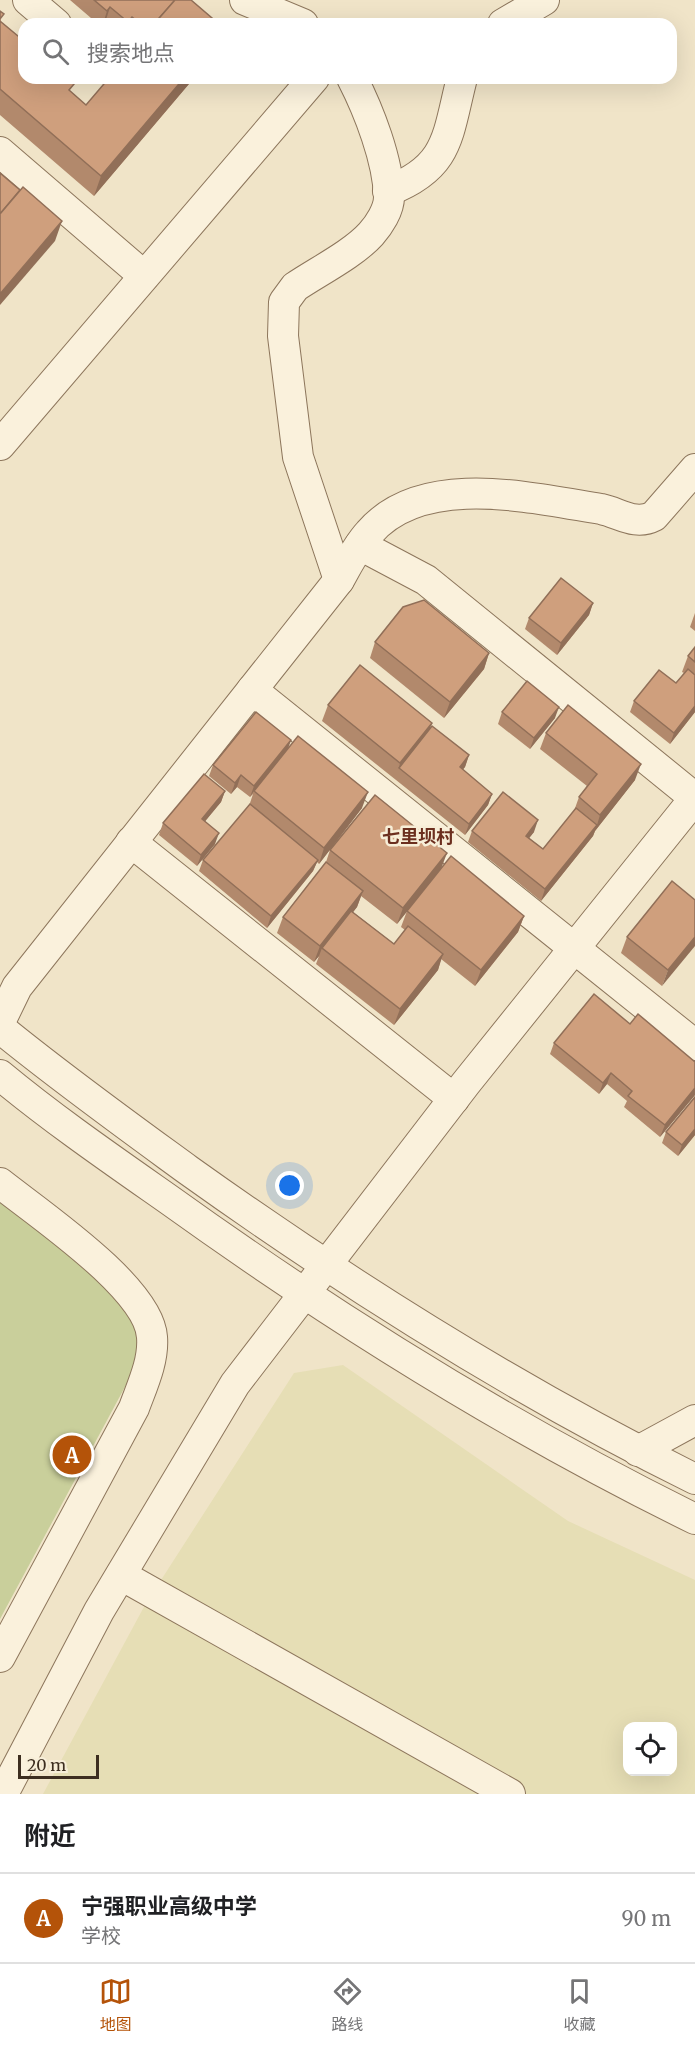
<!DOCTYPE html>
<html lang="zh">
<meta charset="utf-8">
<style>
:root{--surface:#fff;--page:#f6f6f6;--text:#202124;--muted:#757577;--line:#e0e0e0;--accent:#b45309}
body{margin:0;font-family:Merriweather,"Noto Sans SC",serif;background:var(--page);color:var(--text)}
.controls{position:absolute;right:18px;bottom:18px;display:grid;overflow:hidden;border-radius:12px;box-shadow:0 6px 24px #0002}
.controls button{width:54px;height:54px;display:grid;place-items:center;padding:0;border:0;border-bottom:2px solid var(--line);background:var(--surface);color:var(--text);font:30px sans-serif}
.scale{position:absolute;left:18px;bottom:15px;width:81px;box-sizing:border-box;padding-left:6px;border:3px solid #3d2e20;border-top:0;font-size:16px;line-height:21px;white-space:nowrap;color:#3d2e20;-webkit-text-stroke:4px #f7eed8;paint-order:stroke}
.you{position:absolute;left:290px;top:1186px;width:21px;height:21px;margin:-15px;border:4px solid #fff;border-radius:50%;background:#1a73e8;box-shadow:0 0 0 9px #1a73e833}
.badge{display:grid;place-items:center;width:39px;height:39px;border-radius:50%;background:var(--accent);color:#fff;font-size:20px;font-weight:700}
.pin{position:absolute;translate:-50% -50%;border:3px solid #fff;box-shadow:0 2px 6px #0006}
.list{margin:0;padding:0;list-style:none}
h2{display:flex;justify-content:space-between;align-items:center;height:78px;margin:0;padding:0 24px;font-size:26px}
h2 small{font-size:20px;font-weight:400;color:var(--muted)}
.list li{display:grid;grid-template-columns:39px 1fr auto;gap:18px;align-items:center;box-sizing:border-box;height:90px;padding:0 24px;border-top:2px solid var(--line)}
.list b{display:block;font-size:22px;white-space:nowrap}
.list p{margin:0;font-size:20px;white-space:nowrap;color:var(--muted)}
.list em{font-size:20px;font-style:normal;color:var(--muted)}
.icon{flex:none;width:33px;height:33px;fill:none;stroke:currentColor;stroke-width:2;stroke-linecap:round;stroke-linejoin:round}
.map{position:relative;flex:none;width:695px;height:1794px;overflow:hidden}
.search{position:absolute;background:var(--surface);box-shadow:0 6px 24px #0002;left:18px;right:18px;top:18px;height:66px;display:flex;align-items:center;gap:15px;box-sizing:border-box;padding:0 21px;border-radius:18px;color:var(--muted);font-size:22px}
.sheet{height:168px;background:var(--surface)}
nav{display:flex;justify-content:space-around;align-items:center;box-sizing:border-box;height:84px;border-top:2px solid var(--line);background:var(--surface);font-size:16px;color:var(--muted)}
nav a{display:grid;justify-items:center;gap:3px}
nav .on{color:var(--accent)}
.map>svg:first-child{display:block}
.farmland{fill:#e6deb5;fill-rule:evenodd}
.green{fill:#c9cf9b}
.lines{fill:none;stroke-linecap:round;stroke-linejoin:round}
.minor-casing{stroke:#8d765c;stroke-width:32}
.minor{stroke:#faf1dc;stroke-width:30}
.wall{fill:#b2896c;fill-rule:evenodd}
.shaded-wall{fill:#916f58}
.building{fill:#cf9f7d;stroke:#916f58;stroke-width:1.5}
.labels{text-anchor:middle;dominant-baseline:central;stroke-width:5;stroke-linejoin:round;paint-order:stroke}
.quarter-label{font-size:18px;font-weight:bold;fill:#6b2e1e;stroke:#f7eed8}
</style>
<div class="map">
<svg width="695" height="1794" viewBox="0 0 695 1794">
<rect width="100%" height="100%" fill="#f0e4c8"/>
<path class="farmland" d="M 343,1365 L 568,1521 L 695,1580 L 695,1794 L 43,1794 L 145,1605 L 294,1373 ZM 628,1726 L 672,1726 L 672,1772 L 628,1772 Z"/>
<path class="green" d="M 0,1195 L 111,1287 L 131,1312 L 140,1342 L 133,1372 L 0,1619 Z"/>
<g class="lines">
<defs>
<g id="minor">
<path d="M 28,0 L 56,24"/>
<path d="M 245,0 L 303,24"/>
<path d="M 503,24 L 544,0"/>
<path d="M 0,152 L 144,276"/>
<path d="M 388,191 C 450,167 447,136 462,78"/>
<path d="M 0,445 L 314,78"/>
<path d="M 339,580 L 298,457 L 283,336 L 284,302 L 295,287 C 317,272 353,254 371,234 C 379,225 389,210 389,197 C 388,160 369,111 352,78"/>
<path d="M 252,690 L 695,1045"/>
<path d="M 131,842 L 454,1099"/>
<path d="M 0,1022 L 17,987 L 339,580 C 348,564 357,546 369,533 C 422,471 532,498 601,509 C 620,513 635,526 654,516 L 695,469"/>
<path d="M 0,1028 C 61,1078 125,1124 188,1170 C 349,1285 517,1391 695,1479"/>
<path d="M 0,1075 C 53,1119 111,1159 168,1199 C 335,1319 510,1428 695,1519"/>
<path d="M 0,1183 C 39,1214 149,1288 152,1337 C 154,1361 142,1386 134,1408 L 0,1657"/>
<path d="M 638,1451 L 695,1420"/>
<path d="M 121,1575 L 510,1794"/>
<path d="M 3,1794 L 99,1611 L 235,1384 L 466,1083 L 695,798 L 426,580 L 360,545"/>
</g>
</defs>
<use href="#minor" class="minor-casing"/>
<use href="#minor" class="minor"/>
</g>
<g class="wall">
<path d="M 70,0 L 191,0 L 219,24 L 106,24 L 105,23 L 104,24 L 98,24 Z"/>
<path d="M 0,11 L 1,22 L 71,92 L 86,105 L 194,78 L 94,196 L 0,115 Z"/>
<path d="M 593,603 L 589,615 L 557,655 L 525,629 L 529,618 Z"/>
<path d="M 695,613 L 695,631 L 690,627 Z"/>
<path d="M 375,642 L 489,653 L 484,669 L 444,718 L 370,658 Z"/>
<path d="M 695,647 L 695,712 L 670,744 L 630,712 L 634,701 L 676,683 L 684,673 L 682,672 L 688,656 Z"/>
<path d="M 328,705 L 432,723 L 430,727 L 469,755 L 465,767 L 462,770 L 492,794 L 488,805 L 465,835 L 322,721 Z"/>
<path d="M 502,712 L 555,718 L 530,749 L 498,724 Z"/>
<path d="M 546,733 L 635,780 L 595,831 L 593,836 L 541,901 L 468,842 L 472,831 L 534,832 L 529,838 L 543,849 L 574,811 L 579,797 L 587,786 L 540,749 Z"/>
<path d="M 288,749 L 362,808 L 319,864 L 317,862 L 313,871 L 267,928 L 199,871 L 203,860 L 249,806 L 253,794 L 250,797 L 237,787 L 231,794 L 209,776 L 213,765 Z"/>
<path d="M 225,791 L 221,802 L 205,821 L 215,844 L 197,866 L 159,835 L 163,823 Z"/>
<path d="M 330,850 L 441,868 L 524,916 L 518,932 L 475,986 L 441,959 L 438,970 L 394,1025 L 316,964 L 319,956 L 314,962 L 277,933 L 283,917 L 326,862 ZM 420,895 L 407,911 L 401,927 L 405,930 L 394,944 L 353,912 L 357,907 L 361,896 L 397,924 Z"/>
<path d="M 695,900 L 662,986 L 621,953 L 627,937 Z"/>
<path d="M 630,1024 L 695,1062 L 695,1095 L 660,1137 L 624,1107 L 627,1101 L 607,1084 L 599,1094 L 550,1054 L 554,1043 Z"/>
<path d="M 666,1132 L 695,1135 L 678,1156 L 662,1143 Z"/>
</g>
<g class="shaded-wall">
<path d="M 110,7 L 105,23 L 103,24 L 107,11 Z"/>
<path d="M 184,78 L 194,78 L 94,196 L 101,176 Z"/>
<path d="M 62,221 L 55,241 L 0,305 L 0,294 Z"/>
<path d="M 593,603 L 589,615 L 557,655 L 561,643 Z"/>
<path d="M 489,653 L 484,669 L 444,718 L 450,702 Z"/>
<path d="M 695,706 L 695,712 L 670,744 L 674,733 Z"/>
<path d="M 559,707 L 555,718 L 530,749 L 534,738 Z"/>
<path d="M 432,723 L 426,739 L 399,768 L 400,763 Z"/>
<path d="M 291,740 L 287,752 L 254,791 L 250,797 L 254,786 Z"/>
<path d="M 469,755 L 465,767 L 455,779 L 460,767 Z"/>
<path d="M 641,764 L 635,780 L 595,831 L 593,836 L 541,901 L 545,889 L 597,825 L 600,815 Z"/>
<path d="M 241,775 L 237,787 L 231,794 L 235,783 Z"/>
<path d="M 225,791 L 221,802 L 198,830 L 202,819 Z"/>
<path d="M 368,792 L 362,808 L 319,864 L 324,848 Z"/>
<path d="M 492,794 L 488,805 L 465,835 L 469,824 Z"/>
<path d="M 538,820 L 534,832 L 522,847 L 526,836 Z"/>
<path d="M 219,833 L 215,844 L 197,866 L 201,855 Z"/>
<path d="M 447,853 L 441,869 L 397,924 L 403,908 Z"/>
<path d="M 318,860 L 313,871 L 267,928 L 271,916 Z"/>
<path d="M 363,891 L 357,907 L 324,950 L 322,948 L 319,956 L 314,962 L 320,946 Z"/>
<path d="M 524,916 L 518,932 L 475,986 L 481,970 Z"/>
<path d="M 695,937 L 695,946 L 662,986 L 668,970 Z"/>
<path d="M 443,954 L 438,970 L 394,1025 L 400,1009 Z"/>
<path d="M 611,1073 L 607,1084 L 599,1094 L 603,1083 Z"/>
<path d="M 695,1088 L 695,1095 L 660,1137 L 665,1125 Z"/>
<path d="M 695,1129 L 695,1135 L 678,1156 L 682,1145 Z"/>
</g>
<g class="building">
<path d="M 94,0 L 175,0 L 154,24 L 141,24 L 132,17 L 128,22 L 110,7 L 107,11 Z"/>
<path d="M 175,0 L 191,0 L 219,24 L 154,24 Z"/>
<path d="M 0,11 L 4,14 L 0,19 Z"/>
<path d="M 0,21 L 24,41 L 24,78 L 67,78 L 74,84 L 69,90 L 86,105 L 109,78 L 184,78 L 101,176 L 0,89 Z"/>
<path d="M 0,173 L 20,190 L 0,214 Z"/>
<path d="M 23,187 L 62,221 L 0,294 L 0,214 Z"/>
<path d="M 561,578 L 593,603 L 561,643 L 529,618 Z"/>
<path d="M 424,600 L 489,653 L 450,702 L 375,642 L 403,607 Z"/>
<path d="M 695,647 L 695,662 L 688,656 Z"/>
<path d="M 360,665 L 432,723 L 400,763 L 328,705 Z"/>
<path d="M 688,669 L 695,675 L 695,706 L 674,733 L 634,701 L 659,670 L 676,683 Z"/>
<path d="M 527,681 L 559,707 L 534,738 L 502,712 Z"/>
<path d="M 568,705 L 641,764 L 600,815 L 579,797 L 597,774 L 546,733 Z"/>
<path d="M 256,712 L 291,740 L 254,786 L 241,775 L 235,783 L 213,765 Z"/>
<path d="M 432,726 L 469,755 L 460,767 L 492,794 L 469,824 L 399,768 Z"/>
<path d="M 298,736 L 368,792 L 324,848 L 254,791 Z"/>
<path d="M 204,774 L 225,791 L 202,819 L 219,833 L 201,855 L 163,823 Z"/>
<path d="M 503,792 L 538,820 L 526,836 L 543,849 L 576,808 L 597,825 L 545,889 L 472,831 Z"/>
<path d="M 375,795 L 447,853 L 403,908 L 330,850 Z"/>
<path d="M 250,804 L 318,860 L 271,916 L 203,860 Z"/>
<path d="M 451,856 L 524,916 L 481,970 L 407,911 Z"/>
<path d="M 326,862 L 363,891 L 320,946 L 283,917 Z"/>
<path d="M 672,881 L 695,900 L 695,937 L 668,970 L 627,937 Z"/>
<path d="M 351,911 L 394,944 L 408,926 L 443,954 L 400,1009 L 322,948 Z"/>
<path d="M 594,994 L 630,1024 L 638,1014 L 695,1062 L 695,1088 L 665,1125 L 628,1096 L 632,1091 L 611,1073 L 603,1083 L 554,1043 Z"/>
<path d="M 695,1097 L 695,1129 L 682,1145 L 666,1132 Z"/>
</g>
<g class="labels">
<g class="quarter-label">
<text x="418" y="836">七里坝村</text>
</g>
</g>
</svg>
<div class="controls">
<button><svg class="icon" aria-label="locate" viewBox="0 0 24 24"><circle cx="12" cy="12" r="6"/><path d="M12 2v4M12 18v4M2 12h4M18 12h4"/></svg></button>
</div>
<div class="scale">20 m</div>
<div class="you"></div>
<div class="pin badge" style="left:72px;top:1455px">A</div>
<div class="search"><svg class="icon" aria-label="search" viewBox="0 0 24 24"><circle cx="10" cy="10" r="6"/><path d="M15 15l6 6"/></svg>搜索地点</div>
</div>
<section class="sheet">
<h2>附近<small></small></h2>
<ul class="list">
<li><span class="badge">A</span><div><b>宁强职业高级中学</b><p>学校</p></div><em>90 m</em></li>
</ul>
</section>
<nav>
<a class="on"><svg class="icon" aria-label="map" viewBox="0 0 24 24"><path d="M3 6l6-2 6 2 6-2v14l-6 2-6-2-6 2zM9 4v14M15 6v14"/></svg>地图</a>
<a><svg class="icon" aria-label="directions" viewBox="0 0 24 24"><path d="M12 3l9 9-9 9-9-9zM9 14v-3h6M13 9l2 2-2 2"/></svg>路线</a>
<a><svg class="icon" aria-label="saved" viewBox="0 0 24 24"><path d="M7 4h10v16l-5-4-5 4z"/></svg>收藏</a>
</nav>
